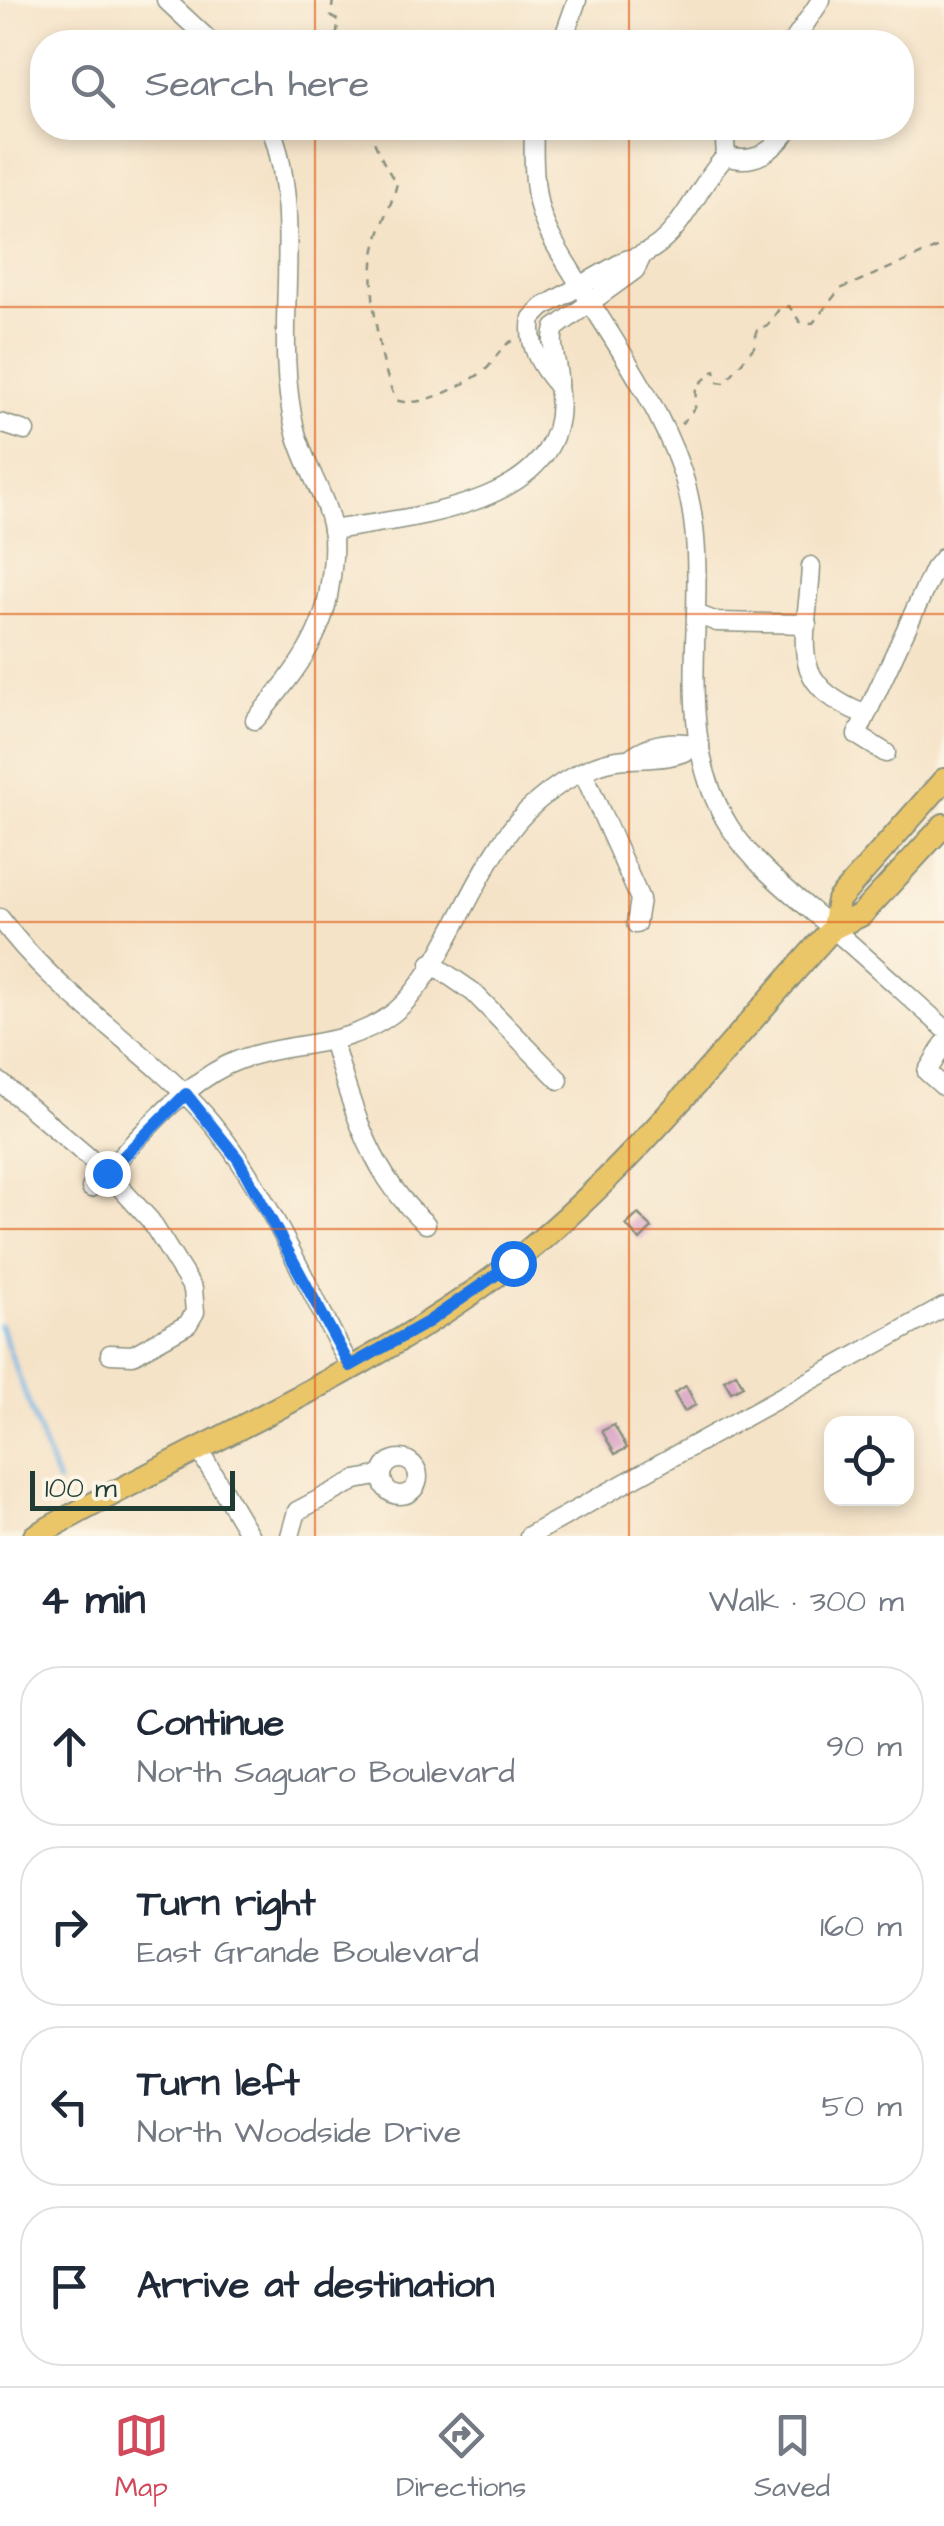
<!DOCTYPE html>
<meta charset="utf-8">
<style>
:root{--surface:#fff;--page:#f2f2f3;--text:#1f2937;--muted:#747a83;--line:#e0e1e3;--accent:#d1495b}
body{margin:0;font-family:"Architects Daughter",sans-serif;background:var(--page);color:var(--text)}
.controls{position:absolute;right:30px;bottom:30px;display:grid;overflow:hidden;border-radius:20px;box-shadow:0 5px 15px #0003}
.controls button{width:90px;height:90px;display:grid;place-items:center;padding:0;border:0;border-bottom:2px solid var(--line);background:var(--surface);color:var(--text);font:50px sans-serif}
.scale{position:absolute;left:30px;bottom:25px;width:205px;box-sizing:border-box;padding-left:10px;border:5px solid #1f3d34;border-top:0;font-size:28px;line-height:35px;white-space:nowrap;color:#1f3d34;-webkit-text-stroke:8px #fcf5e5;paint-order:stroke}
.stop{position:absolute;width:30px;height:30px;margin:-22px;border:8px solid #1a73e8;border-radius:50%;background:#fff}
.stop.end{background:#1a73e8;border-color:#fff;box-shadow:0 2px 10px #0008}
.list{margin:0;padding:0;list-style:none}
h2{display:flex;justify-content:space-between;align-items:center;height:130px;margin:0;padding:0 40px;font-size:42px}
h2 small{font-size:32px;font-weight:400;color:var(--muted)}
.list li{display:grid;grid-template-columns:65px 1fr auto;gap:30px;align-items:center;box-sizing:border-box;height:160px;margin:0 20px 20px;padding:0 20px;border:2px solid var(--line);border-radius:40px}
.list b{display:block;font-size:38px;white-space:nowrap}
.list p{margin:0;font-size:32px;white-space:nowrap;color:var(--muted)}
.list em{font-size:32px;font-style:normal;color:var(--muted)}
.icon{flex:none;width:55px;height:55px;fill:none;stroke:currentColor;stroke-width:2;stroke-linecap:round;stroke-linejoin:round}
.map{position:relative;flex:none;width:944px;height:1536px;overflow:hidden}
.search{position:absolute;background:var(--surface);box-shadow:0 5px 15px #0003;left:30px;right:30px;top:30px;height:110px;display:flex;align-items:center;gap:25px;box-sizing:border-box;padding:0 35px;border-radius:40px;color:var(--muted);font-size:38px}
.sheet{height:850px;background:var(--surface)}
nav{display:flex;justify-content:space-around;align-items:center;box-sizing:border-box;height:140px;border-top:2px solid var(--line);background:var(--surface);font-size:28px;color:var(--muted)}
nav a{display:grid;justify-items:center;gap:5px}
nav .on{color:var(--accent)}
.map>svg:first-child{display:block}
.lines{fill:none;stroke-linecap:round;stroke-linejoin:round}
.stream{stroke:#70b6e7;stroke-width:4}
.building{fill:#dba8c7}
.minor-casing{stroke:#8a907e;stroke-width:21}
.major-casing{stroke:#8a907e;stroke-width:26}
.path{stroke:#8a907e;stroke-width:2.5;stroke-dasharray:8 8;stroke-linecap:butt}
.minor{stroke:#fff;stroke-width:18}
.major{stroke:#ebc669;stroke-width:22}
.route{stroke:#1a73e8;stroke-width:12}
.grid{fill:none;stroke:#de580e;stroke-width:2.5;stroke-opacity:0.55}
</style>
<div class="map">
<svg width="944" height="1536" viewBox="0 0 944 1536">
<rect width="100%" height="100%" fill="#fcf5e5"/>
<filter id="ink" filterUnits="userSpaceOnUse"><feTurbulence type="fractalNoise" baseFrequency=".01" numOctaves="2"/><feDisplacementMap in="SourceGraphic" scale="20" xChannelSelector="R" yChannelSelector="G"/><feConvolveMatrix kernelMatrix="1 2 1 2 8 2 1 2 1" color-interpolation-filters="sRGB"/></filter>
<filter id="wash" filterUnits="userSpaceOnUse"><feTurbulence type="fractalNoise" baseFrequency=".0048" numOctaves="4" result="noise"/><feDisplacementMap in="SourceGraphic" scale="40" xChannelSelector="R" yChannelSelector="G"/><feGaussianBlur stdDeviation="2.25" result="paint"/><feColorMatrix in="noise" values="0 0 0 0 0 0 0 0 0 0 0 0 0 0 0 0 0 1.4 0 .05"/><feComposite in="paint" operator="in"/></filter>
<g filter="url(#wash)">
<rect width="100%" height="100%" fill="#f5e3c8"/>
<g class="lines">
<path class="stream" d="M 0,1325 L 58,1483"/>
</g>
<g id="blocks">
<g class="building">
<path d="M 638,1214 L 652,1228 L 640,1240 L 626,1225 Z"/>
<path d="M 736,1373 L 743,1386 L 731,1392 L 724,1380 Z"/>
<path d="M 686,1386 L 696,1405 L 684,1411 L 674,1393 Z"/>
<path d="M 614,1425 L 627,1448 L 615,1454 L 602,1431 Z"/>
</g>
</g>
</g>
<g filter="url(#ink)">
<use href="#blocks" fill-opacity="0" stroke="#8a907e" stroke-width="2.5"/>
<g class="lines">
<defs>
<g id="minor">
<path d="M 166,0 L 211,42"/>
<path d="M 562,42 L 577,0"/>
<path d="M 793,42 L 821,0"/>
<path d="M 534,128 C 533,155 533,184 540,210 C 548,237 565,260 579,284 C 615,343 658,403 681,469 C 722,584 661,718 729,826 C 755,867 795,896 831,927 C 869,960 906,994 944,1028"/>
<path d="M 724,128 L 726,156"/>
<path d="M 726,156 C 755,166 774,150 790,128"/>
<path d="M 642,256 L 635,270 L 555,328 C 548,346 560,366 558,386 C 541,367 527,345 532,318 L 543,307 L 626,260 C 680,248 692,191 726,156"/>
<path d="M 0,423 L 25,431"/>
<path d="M 332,530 C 411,517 578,505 558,386"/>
<path d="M 811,566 C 808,639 782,682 864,714"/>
<path d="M 696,614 L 717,622 L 807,624"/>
<path d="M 255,720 C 286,684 323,639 329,590 C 332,572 335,546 332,529 C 326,495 303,463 295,429 C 271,331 306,223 271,128"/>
<path d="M 886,753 L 857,735 L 934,569 L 944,557"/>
<path d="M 629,759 C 650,742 675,740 700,745"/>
<path d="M 583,772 L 640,899 L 636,924"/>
<path d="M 0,918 C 56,995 141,1044 204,1114 C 265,1183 305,1285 350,1366"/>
<path d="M 431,963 L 473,992 L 559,1080"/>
<path d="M 333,1043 C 353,1110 372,1177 426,1224"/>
<path d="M 944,1044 L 927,1072 L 944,1087"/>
<path d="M 0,1082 L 107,1173 L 150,1220 L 193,1289 L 195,1312 L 188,1324 L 133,1355 L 110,1354"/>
<path d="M 91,1188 C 132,1147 174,1091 227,1065 C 281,1039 342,1052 392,1014 C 445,974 474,863 527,811 C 551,787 592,760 627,759 C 654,758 675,759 700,745"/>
<path d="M 198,1448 L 250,1536"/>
<circle cx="400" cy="1477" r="18"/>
<path d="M 290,1536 L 297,1511 L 356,1480 L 382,1475"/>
<path d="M 529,1536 L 944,1307"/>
</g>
<g id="major">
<path d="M 833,928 L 838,900 L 944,780"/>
<path d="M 35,1536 C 189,1448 375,1371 514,1262 C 628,1173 734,1037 833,928 L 861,915 L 944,825"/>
</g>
</defs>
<use href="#minor" class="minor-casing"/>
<use href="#major" class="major-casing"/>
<g class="path">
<path d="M 333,0 L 331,16 L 339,21 L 335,42"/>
<path d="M 367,128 C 377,146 384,168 397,183 C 392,205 380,226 375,249 C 367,286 379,364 396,400 C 419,409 459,387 480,374 C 495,365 496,348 514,340"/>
<path d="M 681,424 L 695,408 L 696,387 L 715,370 L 717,382 L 725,383 L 754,347 L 757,328 L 767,326 L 779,309 L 789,306 L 800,322 L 813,323 L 840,289 L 944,245"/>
</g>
<use href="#minor" class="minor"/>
<use href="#major" class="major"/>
</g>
</g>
<g class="lines" filter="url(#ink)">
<path class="route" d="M 107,1173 L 186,1094 L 238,1159 L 350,1366 L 428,1322 L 513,1263"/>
</g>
<path class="grid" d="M 315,0 L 315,42M 629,0 L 629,42M 315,128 L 315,1536M 629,128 L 629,1536M 0,307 L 944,307M 0,614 L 944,614M 0,922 L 944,922M 0,1229 L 944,1229"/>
</svg>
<div class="controls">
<button><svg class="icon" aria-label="locate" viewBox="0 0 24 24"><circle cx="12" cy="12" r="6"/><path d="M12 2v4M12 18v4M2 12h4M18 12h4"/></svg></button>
</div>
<div class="scale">100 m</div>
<div class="stop" style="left:513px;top:1263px"></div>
<div class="stop end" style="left:107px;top:1173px"></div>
<div class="search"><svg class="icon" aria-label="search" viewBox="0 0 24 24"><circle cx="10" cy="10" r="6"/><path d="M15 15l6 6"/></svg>Search here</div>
</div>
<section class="sheet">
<h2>4 min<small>Walk · 300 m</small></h2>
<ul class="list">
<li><svg class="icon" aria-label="ahead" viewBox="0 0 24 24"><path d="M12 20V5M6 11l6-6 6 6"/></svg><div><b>Continue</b><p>North Saguaro Boulevard</p></div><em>90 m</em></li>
<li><svg class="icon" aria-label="right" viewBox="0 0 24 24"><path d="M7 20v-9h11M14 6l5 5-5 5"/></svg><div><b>Turn right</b><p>East Grande Boulevard</p></div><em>160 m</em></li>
<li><svg class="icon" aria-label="left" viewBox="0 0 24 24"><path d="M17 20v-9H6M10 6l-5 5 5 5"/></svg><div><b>Turn left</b><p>North Woodside Drive</p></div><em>50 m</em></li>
<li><svg class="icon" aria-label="arrive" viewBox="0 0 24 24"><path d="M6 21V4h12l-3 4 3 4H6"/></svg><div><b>Arrive at destination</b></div></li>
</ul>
</section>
<nav>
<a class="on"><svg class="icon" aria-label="map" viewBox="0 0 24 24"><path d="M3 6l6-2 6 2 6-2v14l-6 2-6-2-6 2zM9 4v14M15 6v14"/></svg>Map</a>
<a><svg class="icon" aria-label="directions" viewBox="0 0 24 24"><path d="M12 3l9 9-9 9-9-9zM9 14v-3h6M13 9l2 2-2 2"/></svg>Directions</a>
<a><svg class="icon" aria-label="saved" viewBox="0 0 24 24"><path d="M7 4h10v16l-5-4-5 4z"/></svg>Saved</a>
</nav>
